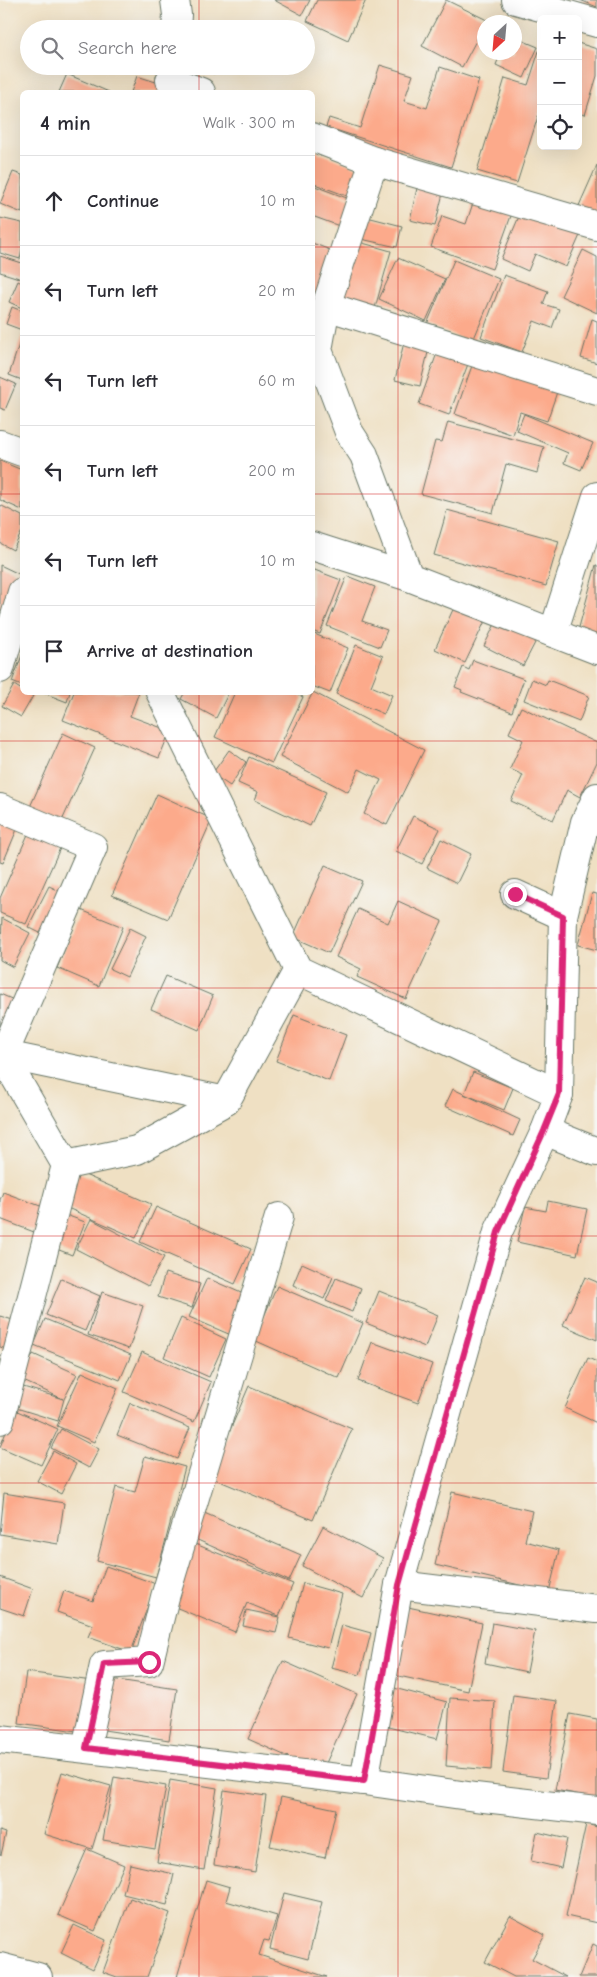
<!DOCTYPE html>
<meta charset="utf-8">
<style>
:root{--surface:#fff;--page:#f7f7f7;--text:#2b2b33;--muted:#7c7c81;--line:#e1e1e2}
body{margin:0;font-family:"Comic Neue",sans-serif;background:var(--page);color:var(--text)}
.controls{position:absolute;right:15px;top:15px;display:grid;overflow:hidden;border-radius:8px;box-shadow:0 5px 20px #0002}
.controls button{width:45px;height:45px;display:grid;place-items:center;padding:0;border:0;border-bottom:1px solid var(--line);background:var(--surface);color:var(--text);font:25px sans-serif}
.compass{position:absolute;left:477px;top:15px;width:45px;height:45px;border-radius:50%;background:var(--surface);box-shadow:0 5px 20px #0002;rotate:206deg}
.stop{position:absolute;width:15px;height:15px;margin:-11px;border:4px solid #db2777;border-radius:50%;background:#fff}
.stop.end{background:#db2777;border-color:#fff;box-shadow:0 1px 5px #0008}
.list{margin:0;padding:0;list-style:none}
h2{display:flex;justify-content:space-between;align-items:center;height:65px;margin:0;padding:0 20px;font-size:21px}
h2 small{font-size:16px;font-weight:400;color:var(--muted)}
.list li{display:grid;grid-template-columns:32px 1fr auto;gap:15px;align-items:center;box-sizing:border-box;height:90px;padding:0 20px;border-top:1px solid var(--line)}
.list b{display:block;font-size:19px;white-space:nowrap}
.list em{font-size:16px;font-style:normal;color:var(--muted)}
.icon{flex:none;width:28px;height:28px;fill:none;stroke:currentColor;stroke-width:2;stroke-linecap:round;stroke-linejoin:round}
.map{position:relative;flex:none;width:597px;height:1977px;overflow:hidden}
.search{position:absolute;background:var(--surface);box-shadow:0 5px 20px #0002;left:20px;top:20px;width:295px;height:55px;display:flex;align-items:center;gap:12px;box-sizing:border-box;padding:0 18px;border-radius:28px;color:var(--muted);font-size:19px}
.panel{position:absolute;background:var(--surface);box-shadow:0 5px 20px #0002;left:20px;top:90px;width:295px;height:605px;border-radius:8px}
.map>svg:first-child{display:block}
.building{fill:#fcaa8b}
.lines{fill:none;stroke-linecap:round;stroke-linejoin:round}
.minor-casing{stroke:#687666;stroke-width:30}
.minor{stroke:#fff;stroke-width:28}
.route{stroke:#db2777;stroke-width:6}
.grid{fill:none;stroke:#d62828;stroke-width:1;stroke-opacity:0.55}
</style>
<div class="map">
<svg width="597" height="1977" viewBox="0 0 597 1977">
<rect width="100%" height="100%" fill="#f6f6f2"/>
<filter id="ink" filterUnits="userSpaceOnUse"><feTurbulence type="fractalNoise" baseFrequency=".02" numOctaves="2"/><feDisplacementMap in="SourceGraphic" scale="10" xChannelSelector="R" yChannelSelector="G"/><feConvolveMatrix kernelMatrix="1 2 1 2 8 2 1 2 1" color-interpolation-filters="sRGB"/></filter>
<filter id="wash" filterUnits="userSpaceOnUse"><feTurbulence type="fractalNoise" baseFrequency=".0096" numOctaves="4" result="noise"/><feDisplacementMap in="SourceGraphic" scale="20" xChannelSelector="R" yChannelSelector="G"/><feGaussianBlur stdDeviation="1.12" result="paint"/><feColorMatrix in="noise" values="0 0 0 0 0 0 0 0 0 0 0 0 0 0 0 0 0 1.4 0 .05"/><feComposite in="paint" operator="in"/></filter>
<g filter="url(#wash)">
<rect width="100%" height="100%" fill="#efe0c3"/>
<g id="blocks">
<g class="building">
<path d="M 274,0 L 310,0 L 302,15 Z"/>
<path d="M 317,0 L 366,0 L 348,40 L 307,21 Z"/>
<path d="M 446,0 L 487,20 L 462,67 L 422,46 Z"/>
<path d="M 580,0 L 597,0 L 597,7 Z"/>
<path d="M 514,37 L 538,47 L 524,78 L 496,65 L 501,52 L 514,52 Z"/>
<path d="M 578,43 L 597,49 L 597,76 L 585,115 L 578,113 Z"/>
<path d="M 541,45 L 541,107 L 517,183 L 477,171 L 505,78 L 528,85 Z"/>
<path d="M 380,65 L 413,75 L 404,101 L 427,108 L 440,67 L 479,80 L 451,167 L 326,127 L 329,118 L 360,128 Z"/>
<path d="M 199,66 L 219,66 L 214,74 Z"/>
<path d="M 67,74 L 109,92 L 59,92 Z"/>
<path d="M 137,76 L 162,84 L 159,92 L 131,92 Z"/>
<path d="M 312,150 L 361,169 L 350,197 L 312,183 Z"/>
<path d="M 597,165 L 597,216 L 578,208 Z"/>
<path d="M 13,172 L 22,175 L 22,213 L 0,204 Z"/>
<path d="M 419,179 L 445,185 L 435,226 L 410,220 Z"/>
<path d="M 312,185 L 352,200 L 342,227 L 312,216 Z"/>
<path d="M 474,200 L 512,213 L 492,269 L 431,247 L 442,216 L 466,224 Z"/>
<path d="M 523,207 L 581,233 L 566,267 L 535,254 L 528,271 L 501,259 Z"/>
<path d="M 367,217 L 402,226 L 397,247 L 361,239 Z"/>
<path d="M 0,218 L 22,223 L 22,248 L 20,259 L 0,253 Z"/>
<path d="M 352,240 L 391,251 L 373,315 L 334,303 Z"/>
<path d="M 312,243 L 338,253 L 322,296 L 312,292 Z"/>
<path d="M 583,250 L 597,257 L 597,313 L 561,296 Z"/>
<path d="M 0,256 L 22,263 L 22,279 L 0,272 Z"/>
<path d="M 398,258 L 445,279 L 426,321 L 379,299 Z"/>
<path d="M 454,260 L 499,279 L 472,343 L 427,324 Z"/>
<path d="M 504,275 L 548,291 L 543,304 L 559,309 L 552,328 L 534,321 L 522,352 L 481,337 Z"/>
<path d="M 18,281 L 22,283 L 22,308 L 9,302 Z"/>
<path d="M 12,307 L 22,311 L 22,330 L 6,324 Z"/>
<path d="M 592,319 L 597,321 L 597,363 L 581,358 Z"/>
<path d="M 22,335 L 22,380 L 9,375 Z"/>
<path d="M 405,338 L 430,344 L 420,386 L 395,380 Z"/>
<path d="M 437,353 L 468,364 L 449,415 L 419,404 Z"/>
<path d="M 474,360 L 558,389 L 547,421 L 520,412 L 513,435 L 455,414 Z"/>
<path d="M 0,377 L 16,384 L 5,410 L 0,408 Z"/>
<path d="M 524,414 L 593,443 L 581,470 L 564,463 L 568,453 L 517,431 Z"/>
<path d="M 448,422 L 544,447 L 537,473 L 506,464 L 493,513 L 421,494 L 435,441 L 442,442 Z"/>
<path d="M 0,461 L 22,470 L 22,510 L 0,500 Z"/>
<path d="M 0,505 L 22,516 L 22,531 L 13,550 L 0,543 Z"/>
<path d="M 447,510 L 559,541 L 546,586 L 434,555 Z"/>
<path d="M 0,565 L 21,575 L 0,620 Z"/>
<path d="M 596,565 L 597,565 L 597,637 L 578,631 Z"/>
<path d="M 312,569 L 341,580 L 320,634 L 312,631 Z"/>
<path d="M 347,576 L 375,587 L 362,621 L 387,630 L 380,647 L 327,626 Z"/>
<path d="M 456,603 L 487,617 L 465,663 L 435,649 Z"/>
<path d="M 498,618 L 537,639 L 523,666 L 484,646 Z"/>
<path d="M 312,633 L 348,648 L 330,693 L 312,686 Z"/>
<path d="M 356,645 L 383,656 L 371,686 L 392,695 L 384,714 L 336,694 Z"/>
<path d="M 22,655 L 22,686 L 12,682 Z"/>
<path d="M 473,660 L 524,679 L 512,712 L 461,692 L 462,690 L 455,687 L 463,667 L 469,670 Z"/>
<path d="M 532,679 L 546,685 L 548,680 L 589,696 L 579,722 L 524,700 Z"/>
<path d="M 14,685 L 22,690 L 22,692 L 33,696 L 21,717 L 2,706 Z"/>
<path d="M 41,692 L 70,692 L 67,702 Z"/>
<path d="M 74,692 L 139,692 L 130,716 L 170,731 L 159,758 L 63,720 Z"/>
<path d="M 185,692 L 229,692 L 216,718 L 181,699 Z"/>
<path d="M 235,692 L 293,692 L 303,697 L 272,763 L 215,737 Z"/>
<path d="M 313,692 L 424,750 L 387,825 L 364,814 L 381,780 L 359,769 L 348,792 L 280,757 Z"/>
<path d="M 521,707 L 597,743 L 597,762 L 580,797 L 567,790 L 553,820 L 511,801 L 523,775 L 510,769 L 523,740 L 509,733 Z"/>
<path d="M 63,733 L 95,748 L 61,823 L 29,809 Z"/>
<path d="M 229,750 L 246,762 L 230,786 L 212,774 Z"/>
<path d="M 249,757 L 326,792 L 310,826 L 255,800 L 258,792 L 238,783 Z"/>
<path d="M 157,794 L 212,819 L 168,919 L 112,895 Z"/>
<path d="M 413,816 L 440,829 L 422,864 L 396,851 Z"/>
<path d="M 0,819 L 18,827 L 3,863 L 0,862 Z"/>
<path d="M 29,832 L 61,846 L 26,924 L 0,913 L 0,898 Z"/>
<path d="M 441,839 L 471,854 L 457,883 L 427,868 Z"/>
<path d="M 325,865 L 362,881 L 329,953 L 293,937 Z"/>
<path d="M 49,886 L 64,893 L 42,934 L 28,927 Z"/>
<path d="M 592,893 L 597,894 L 597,950 L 578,945 Z"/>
<path d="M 398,901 L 442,921 L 406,999 L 357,977 L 361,969 L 336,957 L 358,909 L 388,923 Z"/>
<path d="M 81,910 L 123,927 L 99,986 L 57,968 Z"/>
<path d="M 2,918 L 30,933 L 13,967 L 0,960 Z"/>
<path d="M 130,928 L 146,936 L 127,977 L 110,969 Z"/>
<path d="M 166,976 L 213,996 L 199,1030 L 151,1009 Z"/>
<path d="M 0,994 L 14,1000 L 0,1032 Z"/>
<path d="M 294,1015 L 346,1035 L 329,1081 L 276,1061 Z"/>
<path d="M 473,1072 L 513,1088 L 504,1110 L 464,1094 Z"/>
<path d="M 453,1089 L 520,1120 L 513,1136 L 445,1106 Z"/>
<path d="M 78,1172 L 151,1204 L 136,1238 L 63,1206 Z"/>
<path d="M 3,1192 L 43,1207 L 34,1232 L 0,1219 L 0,1200 Z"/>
<path d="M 548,1201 L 587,1209 L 577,1255 L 517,1242 L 525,1207 L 546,1211 Z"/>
<path d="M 156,1207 L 251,1249 L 235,1284 L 140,1242 Z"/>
<path d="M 66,1215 L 85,1222 L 72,1255 L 54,1248 Z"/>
<path d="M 91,1219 L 164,1257 L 148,1286 L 76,1249 Z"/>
<path d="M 302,1263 L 333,1277 L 324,1299 L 293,1285 Z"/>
<path d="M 165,1273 L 200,1284 L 192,1308 L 158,1297 Z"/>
<path d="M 585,1277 L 597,1282 L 597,1340 L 563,1325 Z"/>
<path d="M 207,1278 L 248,1296 L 231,1335 L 189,1317 Z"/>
<path d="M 336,1278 L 361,1288 L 352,1312 L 326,1301 Z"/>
<path d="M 61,1279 L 100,1296 L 85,1331 L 46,1315 Z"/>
<path d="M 277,1286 L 363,1323 L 339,1378 L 254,1340 Z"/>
<path d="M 379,1291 L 438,1315 L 425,1347 L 366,1323 Z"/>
<path d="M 102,1292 L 143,1306 L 129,1349 L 88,1335 Z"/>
<path d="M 0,1316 L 16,1321 L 6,1349 L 0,1347 Z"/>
<path d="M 181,1318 L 226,1339 L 209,1377 L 164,1357 Z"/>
<path d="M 45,1319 L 131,1355 L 120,1380 L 34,1345 Z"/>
<path d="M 372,1342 L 432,1364 L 418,1403 L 358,1381 Z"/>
<path d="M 142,1352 L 211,1382 L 194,1422 L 124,1392 Z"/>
<path d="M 33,1354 L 77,1374 L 64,1399 L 58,1421 L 13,1407 L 20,1386 L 63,1399 L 21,1380 Z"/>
<path d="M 588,1358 L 597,1362 L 597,1423 L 565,1408 Z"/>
<path d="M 82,1372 L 118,1388 L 94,1442 L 57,1426 Z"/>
<path d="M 249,1386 L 352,1429 L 313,1520 L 210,1477 Z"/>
<path d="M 130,1403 L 190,1428 L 177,1459 L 117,1435 Z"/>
<path d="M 15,1410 L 58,1429 L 41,1465 L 0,1447 Z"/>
<path d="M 61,1429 L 99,1449 L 89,1468 L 51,1448 Z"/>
<path d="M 53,1451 L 76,1464 L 61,1494 L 37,1481 Z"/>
<path d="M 145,1456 L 185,1467 L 156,1577 L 97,1561 L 116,1487 L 135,1492 Z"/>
<path d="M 452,1492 L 532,1511 L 525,1541 L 559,1550 L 549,1592 L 435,1565 Z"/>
<path d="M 4,1493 L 64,1503 L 58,1544 L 0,1534 Z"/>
<path d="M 202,1512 L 301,1555 L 289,1581 L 191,1537 Z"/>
<path d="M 323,1526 L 383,1558 L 363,1598 L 302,1566 Z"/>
<path d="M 193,1543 L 293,1584 L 279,1616 L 247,1603 L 235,1632 L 168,1604 Z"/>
<path d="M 106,1566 L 156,1584 L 131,1652 L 88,1637 L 93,1625 L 57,1612 L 64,1591 L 93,1601 Z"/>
<path d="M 0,1577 L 33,1589 L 24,1616 L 0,1608 Z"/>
<path d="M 303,1583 L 342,1594 L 328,1648 L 289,1638 Z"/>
<path d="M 408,1607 L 482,1623 L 468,1691 L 394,1675 Z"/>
<path d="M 246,1610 L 280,1617 L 276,1633 L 243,1626 Z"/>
<path d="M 492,1623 L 535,1631 L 527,1672 L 485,1663 Z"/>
<path d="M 342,1625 L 371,1633 L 360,1675 L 331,1668 Z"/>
<path d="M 283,1661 L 357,1694 L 322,1772 L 248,1739 Z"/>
<path d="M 26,1672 L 92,1681 L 84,1732 L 19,1723 Z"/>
<path d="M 111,1679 L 177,1689 L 169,1740 L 104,1730 Z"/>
<path d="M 394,1688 L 447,1702 L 437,1739 L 384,1726 Z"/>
<path d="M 513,1695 L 557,1701 L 546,1778 L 503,1772 Z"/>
<path d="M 450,1698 L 495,1701 L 491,1770 L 446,1766 Z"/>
<path d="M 570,1714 L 597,1719 L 597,1798 L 555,1790 Z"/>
<path d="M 62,1772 L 111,1786 L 92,1849 L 44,1834 Z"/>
<path d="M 114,1777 L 166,1786 L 155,1849 L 103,1840 Z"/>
<path d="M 170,1780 L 217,1788 L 204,1870 L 157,1862 Z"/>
<path d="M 224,1790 L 266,1796 L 255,1872 L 214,1865 Z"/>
<path d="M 281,1797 L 336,1809 L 325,1858 L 270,1846 Z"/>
<path d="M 586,1824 L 597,1827 L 597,1923 L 566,1916 Z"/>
<path d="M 0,1831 L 6,1833 L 1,1855 L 0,1854 Z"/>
<path d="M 537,1832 L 567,1839 L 561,1868 L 531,1861 Z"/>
<path d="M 87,1849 L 124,1865 L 95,1931 L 58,1915 Z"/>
<path d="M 130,1864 L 174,1874 L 167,1905 L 123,1894 Z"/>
<path d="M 206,1880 L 230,1887 L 226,1901 L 277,1916 L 269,1941 L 264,1940 L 259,1955 L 327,1977 L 177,1977 Z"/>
<path d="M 284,1893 L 322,1902 L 308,1959 L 270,1949 Z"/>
<path d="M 130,1898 L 170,1913 L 147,1977 L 117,1977 L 103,1972 Z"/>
<path d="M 510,1916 L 545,1935 L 532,1959 L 566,1977 L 514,1977 L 485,1962 Z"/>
<path d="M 74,1925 L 106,1940 L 93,1969 L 61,1953 Z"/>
<path d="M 593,1944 L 597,1946 L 597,1977 L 579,1977 Z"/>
</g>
</g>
</g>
<g filter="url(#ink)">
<use href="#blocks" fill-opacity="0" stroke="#687666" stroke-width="1"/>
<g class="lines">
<defs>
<g id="minor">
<path d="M 175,0 L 177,15 L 176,29"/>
<path d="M 516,0 L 597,23"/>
<path d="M 170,80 L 201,92"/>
<path d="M 312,137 L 374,161 L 597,226"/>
<path d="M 374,161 L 326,306 L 318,350 L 349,432 L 364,455 L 409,577 L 597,650"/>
<path d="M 326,306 L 597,391"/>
<path d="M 0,444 L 22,452"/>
<path d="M 312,546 L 409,577"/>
<path d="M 553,633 L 597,496"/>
<path d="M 0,669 L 22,592"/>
<path d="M 160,692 L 298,970 L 559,1094"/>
<path d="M 0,808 L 93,847 L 3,1056 L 66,1165 L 0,1420"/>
<path d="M 515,894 L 563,916"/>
<path d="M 0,1054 L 226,1101 L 298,970"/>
<path d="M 545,1131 L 597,1152"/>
<path d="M 66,1165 L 137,1150 L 226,1101"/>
<path d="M 399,1585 L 597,1609"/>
<path d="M 0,1739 L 364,1781 L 475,1797 L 597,1811"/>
<path d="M 86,1748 L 104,1665 L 149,1662 L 165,1597 L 279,1217"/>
<path d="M 364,1781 L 399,1585 L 498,1232 L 545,1131 L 559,1094 L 563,916 L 585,822 L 597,797"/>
<path d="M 0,1967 L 38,1977"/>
</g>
</defs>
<use href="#minor" class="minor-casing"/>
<use href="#minor" class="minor"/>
</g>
</g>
<g class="lines" filter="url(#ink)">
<path class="route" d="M 149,1662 L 104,1664 L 86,1748 L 364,1781 L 399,1585 L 498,1232 L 544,1131 L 559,1094 L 563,916 L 515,894"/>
</g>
<path class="grid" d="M 199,0 L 199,29M 398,0 L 398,1977M 199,66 L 199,92M 0,247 L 22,247M 312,247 L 597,247M 0,494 L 22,494M 312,494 L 597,494M 199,692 L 199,1977M 0,741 L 597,741M 0,988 L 597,988M 0,1236 L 597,1236M 0,1483 L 597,1483M 0,1730 L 597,1730"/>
</svg>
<div class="controls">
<button>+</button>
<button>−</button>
<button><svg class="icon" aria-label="locate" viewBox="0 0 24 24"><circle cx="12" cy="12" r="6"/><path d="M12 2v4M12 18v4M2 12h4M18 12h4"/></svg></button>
</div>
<svg class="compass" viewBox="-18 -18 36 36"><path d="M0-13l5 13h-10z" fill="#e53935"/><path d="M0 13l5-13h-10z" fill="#7c7c81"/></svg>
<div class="stop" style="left:149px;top:1662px"></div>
<div class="stop end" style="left:515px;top:894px"></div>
<div class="search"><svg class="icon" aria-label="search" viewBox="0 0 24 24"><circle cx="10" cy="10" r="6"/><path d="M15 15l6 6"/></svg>Search here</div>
<section class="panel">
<h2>4 min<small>Walk · 300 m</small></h2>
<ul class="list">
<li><svg class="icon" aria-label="ahead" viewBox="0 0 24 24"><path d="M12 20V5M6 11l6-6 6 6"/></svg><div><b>Continue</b></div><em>10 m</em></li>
<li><svg class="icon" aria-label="left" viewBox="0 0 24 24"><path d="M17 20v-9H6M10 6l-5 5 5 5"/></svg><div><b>Turn left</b></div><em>20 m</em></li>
<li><svg class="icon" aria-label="left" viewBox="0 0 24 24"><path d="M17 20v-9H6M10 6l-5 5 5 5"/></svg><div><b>Turn left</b></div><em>60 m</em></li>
<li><svg class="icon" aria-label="left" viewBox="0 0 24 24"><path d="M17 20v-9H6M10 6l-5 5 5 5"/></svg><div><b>Turn left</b></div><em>200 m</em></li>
<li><svg class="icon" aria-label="left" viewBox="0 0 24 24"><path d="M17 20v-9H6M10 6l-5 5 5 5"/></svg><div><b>Turn left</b></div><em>10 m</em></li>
<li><svg class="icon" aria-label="arrive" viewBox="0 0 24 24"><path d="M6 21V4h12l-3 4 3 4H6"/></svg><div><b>Arrive at destination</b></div></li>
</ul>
</section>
</div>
